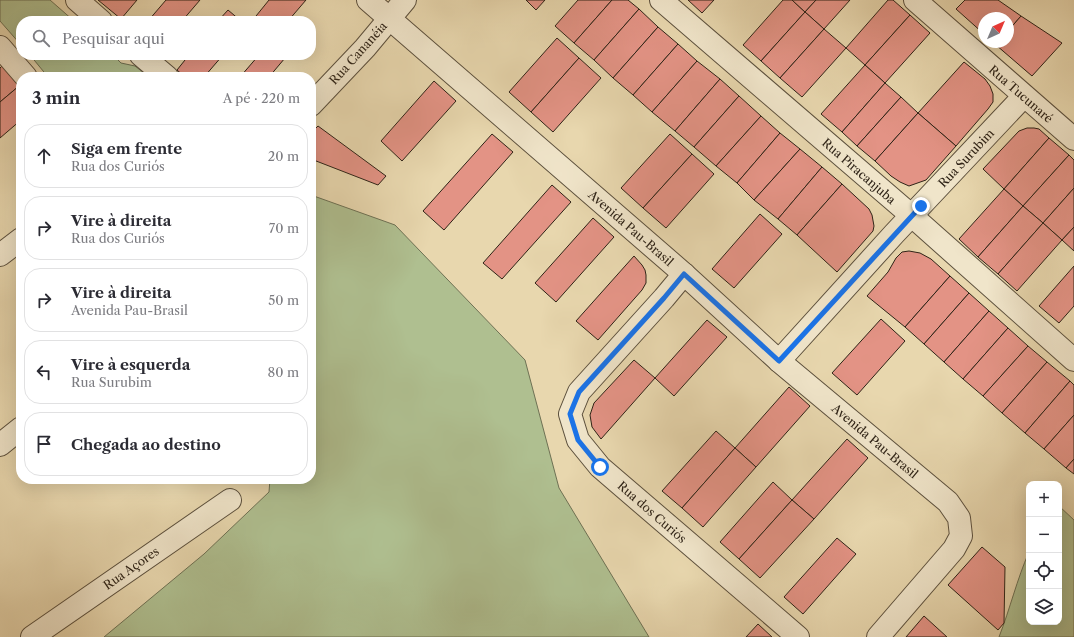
<!DOCTYPE html>
<html lang="pt">
<meta charset="utf-8">
<style>
:root{--surface:#fff;--page:#f2f2f3;--text:#2b2b33;--muted:#7c7c81;--line:#e1e1e2}
body{margin:0;font-family:"Libre Caslon Text",serif;background:var(--page);color:var(--text)}
.controls{position:absolute;right:12px;bottom:12px;display:grid;overflow:hidden;border-radius:8px;box-shadow:0 4px 16px #0002}
.controls button{width:36px;height:36px;display:grid;place-items:center;padding:0;border:0;border-bottom:1px solid var(--line);background:var(--surface);color:var(--text);font:20px sans-serif}
.compass{position:absolute;left:978px;top:12px;width:36px;height:36px;border-radius:50%;background:var(--surface);box-shadow:0 4px 16px #0002;rotate:44deg}
.stop{position:absolute;width:12px;height:12px;margin:-9px;border:3px solid #1a73e8;border-radius:50%;background:#fff}
.stop.end{background:#1a73e8;border-color:#fff;box-shadow:0 1px 4px #0008}
.list{margin:0;padding:0;list-style:none}
h2{display:flex;justify-content:space-between;align-items:center;height:52px;margin:0;padding:0 16px;font-size:17px}
h2 small{font-size:13px;font-weight:400;color:var(--muted)}
.list li{display:grid;grid-template-columns:26px 1fr auto;gap:12px;align-items:center;box-sizing:border-box;height:64px;margin:0 8px 8px;padding:0 8px;border:1px solid var(--line);border-radius:16px}
.list b{display:block;font-size:15px;white-space:nowrap}
.list p{margin:0;font-size:13px;white-space:nowrap;color:var(--muted)}
.list em{font-size:13px;font-style:normal;color:var(--muted)}
.icon{flex:none;width:22px;height:22px;fill:none;stroke:currentColor;stroke-width:2;stroke-linecap:round;stroke-linejoin:round}
.map{position:relative;flex:none;width:1074px;height:637px;overflow:hidden}
.search{position:absolute;background:var(--surface);box-shadow:0 4px 16px #0002;left:16px;top:16px;width:300px;height:44px;display:flex;align-items:center;gap:10px;box-sizing:border-box;padding:0 14px;border-radius:16px;color:var(--muted);font-size:15px}
.panel{position:absolute;background:var(--surface);box-shadow:0 4px 16px #0002;left:16px;top:72px;width:300px;height:412px;border-radius:16px}
.map>svg:first-child{display:block}
.green{fill:#afbf90;stroke:#6e7154}
.building{fill:#e39385;stroke:#2e2317}
.lines{fill:none;stroke-linecap:round;stroke-linejoin:round}
.minor-casing{stroke:#5c503d;stroke-width:24}
.minor{stroke:#f0e5ca;stroke-width:22}
.route{stroke:#1a73e8;stroke-width:5}
.labels{text-anchor:middle;dominant-baseline:central;stroke-width:4;stroke-linejoin:round;paint-order:stroke}
.street-label{font-size:12px;fill:#2e2317;stroke:#f0e5ca}
</style>
<div class="map">
<svg width="1074" height="637" viewBox="0 0 1074 637">
<rect width="100%" height="100%" fill="#e8d7ae"/>
<filter id="stains"><feTurbulence type="fractalNoise" baseFrequency=".005" numOctaves="4"/><feColorMatrix values="0 0 0 0 .2 0 0 0 0 .09 0 0 0 0 .02 0 0 0 .5 -.17"/></filter>
<radialGradient id="worn" r=".72"><stop offset=".6" stop-color="#630" stop-opacity="0"/><stop offset="1" stop-color="#630" stop-opacity=".3"/></radialGradient>
<g class="green">
<path d="M 0,0 L 50,0 L 74,21 L 21,21 L 21,45 L 0,21 Z"/>
<path d="M 30,55 L 113,55 L 121,63 L 135,66 L 149,77 L 48,77 Z"/>
<path d="M 311,195 L 395,225 L 525,360 L 559,488 L 649,637 L 104,637 L 204,554 L 269,492 L 270,479 L 311,479 Z"/>
<path d="M 1059,506 L 1074,520 L 1074,637 L 999,637 C 1010,609 1017,579 1029,552 L 1029,622 L 1059,622 Z"/>
</g>
<g class="building">
<path d="M 98,0 L 137,0 L 121,19 Z"/>
<path d="M 166,0 L 200,0 L 182,21 L 148,21 Z"/>
<path d="M 269,0 L 306,0 L 288,21 L 252,21 Z"/>
<path d="M 526,0 L 545,0 L 536,10 Z"/>
<path d="M 578,0 L 612,0 L 574,43 L 555,26 Z"/>
<path d="M 612,0 L 628,0 L 639,9 L 594,60 L 574,43 Z"/>
<path d="M 688,0 L 714,0 L 702,13 Z"/>
<path d="M 783,0 L 792,0 L 805,12 L 761,61 L 743,45 Z"/>
<path d="M 792,0 L 816,0 L 805,12 Z"/>
<path d="M 816,0 L 850,0 L 824,29 L 805,12 Z"/>
<path d="M 888,0 L 893,0 L 910,15 L 865,65 L 846,48 Z"/>
<path d="M 965,0 L 998,0 L 1021,16 L 1008,31 L 1008,18 L 984,18 L 984,34 L 956,9 Z"/>
<path d="M 639,9 L 658,27 L 613,78 L 594,60 Z"/>
<path d="M 228,10 L 241,21 L 218,21 Z"/>
<path d="M 805,12 L 824,29 L 780,78 L 761,61 Z"/>
<path d="M 910,15 L 930,33 L 885,83 L 865,65 Z"/>
<path d="M 1021,16 L 1062,43 L 1032,76 L 996,45 L 999,42 L 1008,42 L 1008,31 Z"/>
<path d="M 658,27 L 678,44 L 633,95 L 613,78 Z"/>
<path d="M 824,29 L 846,48 L 802,97 L 780,78 Z"/>
<path d="M 557,38 L 579,58 L 531,112 L 509,92 Z"/>
<path d="M 678,44 L 697,61 L 652,112 L 633,95 Z"/>
<path d="M 189,55 L 223,55 L 204,77 L 185,77 L 177,70 Z"/>
<path d="M 259,55 L 282,55 L 285,58 L 269,77 L 240,77 Z"/>
<path d="M 579,58 L 601,78 L 553,132 L 531,112 Z"/>
<path d="M 697,61 L 720,79 L 675,131 L 652,112 Z"/>
<path d="M 964,62 L 985,79 L 990,86 L 993,94 L 993,102 L 988,109 L 956,146 L 918,113 Z"/>
<path d="M 865,65 L 885,83 L 842,132 L 821,114 Z"/>
<path d="M 2,66 L 19,86 L 0,102 L 0,68 Z"/>
<path d="M 720,79 L 739,96 L 694,147 L 675,131 Z"/>
<path d="M 434,81 L 456,101 L 402,161 L 381,141 Z"/>
<path d="M 885,83 L 901,97 L 857,146 L 842,132 Z"/>
<path d="M 19,86 L 21,89 L 21,120 L 0,138 L 0,102 Z"/>
<path d="M 739,96 L 761,116 L 716,166 L 694,147 Z"/>
<path d="M 901,97 L 918,113 L 875,161 L 857,146 Z"/>
<path d="M 918,113 L 956,146 L 926,180 L 909,186 L 900,182 L 891,176 L 875,161 Z"/>
<path d="M 761,116 L 780,133 L 737,183 L 716,166 Z"/>
<path d="M 318,126 L 386,176 L 378,185 L 311,159 L 311,133 Z"/>
<path d="M 1027,128 L 1034,128 L 1039,129 L 1049,138 L 1004,189 L 983,169 L 1019,131 Z"/>
<path d="M 780,133 L 800,149 L 754,200 L 737,183 Z"/>
<path d="M 492,134 L 513,152 L 444,230 L 423,211 Z"/>
<path d="M 670,134 L 692,154 L 643,208 L 621,188 Z"/>
<path d="M 1049,138 L 1069,155 L 1023,206 L 1004,189 Z"/>
<path d="M 800,149 L 822,167 L 778,219 L 754,200 Z"/>
<path d="M 692,154 L 714,174 L 666,228 L 643,208 Z"/>
<path d="M 1069,155 L 1074,160 L 1074,188 L 1043,223 L 1023,206 Z"/>
<path d="M 822,167 L 842,184 L 797,235 L 778,219 Z"/>
<path d="M 842,184 L 869,209 L 872,215 L 874,226 L 873,231 L 837,272 L 797,235 Z"/>
<path d="M 552,185 L 571,202 L 502,279 L 483,263 Z"/>
<path d="M 1074,188 L 1074,227 L 1062,240 L 1043,223 Z"/>
<path d="M 1004,189 L 1023,206 L 978,257 L 959,239 Z"/>
<path d="M 1023,206 L 1043,223 L 998,274 L 978,257 Z"/>
<path d="M 760,214 L 782,234 L 734,288 L 712,269 Z"/>
<path d="M 593,218 L 614,237 L 556,302 L 535,283 Z"/>
<path d="M 1043,223 L 1062,240 L 1017,291 L 998,274 Z"/>
<path d="M 1074,227 L 1074,251 L 1062,240 Z"/>
<path d="M 909,251 L 920,253 L 931,259 L 950,276 L 905,327 L 867,296 L 888,272 L 896,258 L 902,252 Z"/>
<path d="M 634,256 L 642,265 L 645,270 L 646,275 L 646,283 L 642,290 L 598,340 L 576,321 Z"/>
<path d="M 1074,266 L 1074,306 L 1059,323 L 1039,306 Z"/>
<path d="M 950,276 L 969,293 L 924,344 L 905,327 Z"/>
<path d="M 969,293 L 989,311 L 944,362 L 924,344 Z"/>
<path d="M 989,311 L 1008,328 L 963,379 L 944,362 Z"/>
<path d="M 881,319 L 905,341 L 857,395 L 832,373 Z"/>
<path d="M 707,320 L 727,337 L 674,396 L 655,378 Z"/>
<path d="M 1008,328 L 1028,346 L 983,396 L 963,379 Z"/>
<path d="M 1028,346 L 1047,362 L 1002,413 L 983,396 Z"/>
<path d="M 634,360 L 655,378 L 601,439 L 592,427 L 590,415 L 594,403 Z"/>
<path d="M 1047,362 L 1070,381 L 1025,433 L 1002,413 Z"/>
<path d="M 1070,381 L 1074,385 L 1074,415 L 1044,449 L 1025,433 Z"/>
<path d="M 789,387 L 810,406 L 756,467 L 735,448 Z"/>
<path d="M 1074,415 L 1074,459 L 1066,468 L 1044,449 Z"/>
<path d="M 716,431 L 735,448 L 682,508 L 662,491 Z"/>
<path d="M 847,439 L 868,458 L 814,519 L 792,500 Z"/>
<path d="M 735,448 L 756,467 L 703,527 L 682,508 Z"/>
<path d="M 1074,459 L 1074,474 L 1066,468 Z"/>
<path d="M 773,482 L 792,500 L 739,559 L 720,542 Z"/>
<path d="M 792,500 L 814,519 L 760,578 L 739,559 Z"/>
<path d="M 837,538 L 856,554 L 803,614 L 784,597 Z"/>
<path d="M 982,547 L 1005,567 L 1004,623 L 998,630 L 948,585 Z"/>
<path d="M 924,616 L 947,637 L 906,637 Z"/>
<path d="M 758,624 L 772,637 L 746,637 Z"/>
</g>
<g class="lines">
<defs>
<g id="minor">
<path d="M 77,0 L 101,21"/>
<path d="M 368,0 L 684,274 L 779,361 L 948,502 L 959,518 L 961,536 L 954,549 L 878,637"/>
<path d="M 661,0 L 912,216 L 1074,360"/>
<path d="M 915,0 L 1074,139"/>
<path d="M 0,47 L 26,77"/>
<path d="M 141,55 L 167,77"/>
<path d="M 311,105 L 365,48 L 405,0"/>
<path d="M 0,255 L 21,239"/>
<path d="M 684,274 L 664,298 L 579,392 L 570,414 L 578,440 L 600,467 L 798,637"/>
<path d="M 779,361 L 894,234 L 1024,96"/>
<path d="M 0,445 L 21,428"/>
<path d="M 32,637 L 230,500"/>
</g>
</defs>
<use href="#minor" class="minor-casing"/>
<use href="#minor" class="minor"/>
</g>
<g class="lines">
<path class="route" d="M 600,467 L 578,440 L 570,414 L 579,392 L 664,298 L 684,274 L 779,361 L 921,206"/>
</g>
<g class="labels">
<g class="street-label">
<text transform="translate(358 53) rotate(-48)">Rua Cananéia</text>
<text transform="translate(1021 94) rotate(41)">Rua Tucunaré</text>
<text transform="translate(966 158) rotate(-47)">Rua Surubim</text>
<text transform="translate(859 171) rotate(41)">Rua Piracanjuba</text>
<text transform="translate(631 228) rotate(41)">Avenida Pau-Brasil</text>
<text transform="translate(875 441) rotate(40)">Avenida Pau-Brasil</text>
<text transform="translate(652 512) rotate(41)">Rua dos Curiós</text>
<text transform="translate(131 568) rotate(-35)">Rua Açores</text>
</g>
</g>
<rect width="100%" height="100%" filter="url(#stains)"/>
<rect width="100%" height="100%" fill="url(#worn)"/>
</svg>
<div class="controls">
<button>+</button>
<button>−</button>
<button><svg class="icon" aria-label="locate" viewBox="0 0 24 24"><circle cx="12" cy="12" r="6"/><path d="M12 2v4M12 18v4M2 12h4M18 12h4"/></svg></button>
<button><svg class="icon" aria-label="layers" viewBox="0 0 24 24"><path d="M12 4l9 5-9 5-9-5zM3 14l9 5 9-5"/></svg></button>
</div>
<svg class="compass" viewBox="-18 -18 36 36"><path d="M0-13l5 13h-10z" fill="#e53935"/><path d="M0 13l5-13h-10z" fill="#7c7c81"/></svg>
<div class="stop" style="left:600px;top:467px"></div>
<div class="stop end" style="left:921px;top:206px"></div>
<div class="search"><svg class="icon" aria-label="search" viewBox="0 0 24 24"><circle cx="10" cy="10" r="6"/><path d="M15 15l6 6"/></svg>Pesquisar aqui</div>
<section class="panel">
<h2>3 min<small>A pé · 220 m</small></h2>
<ul class="list">
<li><svg class="icon" aria-label="ahead" viewBox="0 0 24 24"><path d="M12 20V5M6 11l6-6 6 6"/></svg><div><b>Siga em frente</b><p>Rua dos Curiós</p></div><em>20 m</em></li>
<li><svg class="icon" aria-label="right" viewBox="0 0 24 24"><path d="M7 20v-9h11M14 6l5 5-5 5"/></svg><div><b>Vire à direita</b><p>Rua dos Curiós</p></div><em>70 m</em></li>
<li><svg class="icon" aria-label="right" viewBox="0 0 24 24"><path d="M7 20v-9h11M14 6l5 5-5 5"/></svg><div><b>Vire à direita</b><p>Avenida Pau-Brasil</p></div><em>50 m</em></li>
<li><svg class="icon" aria-label="left" viewBox="0 0 24 24"><path d="M17 20v-9H6M10 6l-5 5 5 5"/></svg><div><b>Vire à esquerda</b><p>Rua Surubim</p></div><em>80 m</em></li>
<li><svg class="icon" aria-label="arrive" viewBox="0 0 24 24"><path d="M6 21V4h12l-3 4 3 4H6"/></svg><div><b>Chegada ao destino</b></div></li>
</ul>
</section>
</div>
